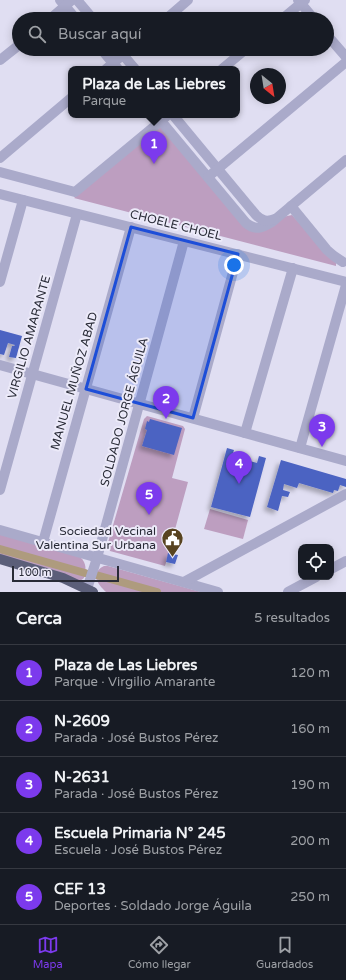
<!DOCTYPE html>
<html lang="es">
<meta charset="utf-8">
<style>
:root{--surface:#171b24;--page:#242831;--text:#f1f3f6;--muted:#9ea1a6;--line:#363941;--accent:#7c3aed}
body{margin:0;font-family:"Varela Round",sans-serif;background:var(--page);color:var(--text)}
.controls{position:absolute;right:12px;bottom:12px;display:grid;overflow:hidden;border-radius:8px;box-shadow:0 2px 10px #0003}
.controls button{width:36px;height:36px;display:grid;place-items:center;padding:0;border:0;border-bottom:1px solid var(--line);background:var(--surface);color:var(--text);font:20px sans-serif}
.compass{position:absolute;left:250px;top:68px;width:36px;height:36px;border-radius:50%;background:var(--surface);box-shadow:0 2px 10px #0003;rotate:150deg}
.scale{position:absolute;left:12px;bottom:10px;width:107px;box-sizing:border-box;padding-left:4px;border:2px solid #292b37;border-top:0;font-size:11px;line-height:14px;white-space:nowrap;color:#292b37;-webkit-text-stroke:3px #eceaf9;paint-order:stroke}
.you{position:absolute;left:234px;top:265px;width:14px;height:14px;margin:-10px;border:3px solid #fff;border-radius:50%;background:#1a73e8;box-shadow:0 0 0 6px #1a73e833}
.badge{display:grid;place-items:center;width:26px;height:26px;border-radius:50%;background:var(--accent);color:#fff;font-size:13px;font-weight:700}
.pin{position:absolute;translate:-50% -33px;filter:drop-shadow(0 1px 2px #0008)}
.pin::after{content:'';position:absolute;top:21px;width:14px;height:12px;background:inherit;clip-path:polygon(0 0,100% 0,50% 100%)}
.popup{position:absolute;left:68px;top:66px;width:172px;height:52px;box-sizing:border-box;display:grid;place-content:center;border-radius:8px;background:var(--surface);filter:drop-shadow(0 1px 3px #0005);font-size:13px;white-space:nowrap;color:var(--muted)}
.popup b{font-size:15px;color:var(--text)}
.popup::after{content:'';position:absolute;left:50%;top:100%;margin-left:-8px;border:8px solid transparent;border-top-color:var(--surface)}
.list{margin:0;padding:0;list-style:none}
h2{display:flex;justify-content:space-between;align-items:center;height:52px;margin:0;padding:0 16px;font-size:17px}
h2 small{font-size:13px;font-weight:400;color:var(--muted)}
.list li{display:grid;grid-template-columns:26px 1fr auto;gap:12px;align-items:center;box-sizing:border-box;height:56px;padding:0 16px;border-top:1px solid var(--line)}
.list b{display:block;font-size:15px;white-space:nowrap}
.list p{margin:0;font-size:13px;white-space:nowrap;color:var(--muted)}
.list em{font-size:13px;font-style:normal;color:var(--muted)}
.icon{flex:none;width:22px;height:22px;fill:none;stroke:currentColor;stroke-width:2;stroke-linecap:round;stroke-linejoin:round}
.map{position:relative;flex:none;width:346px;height:592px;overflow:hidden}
.search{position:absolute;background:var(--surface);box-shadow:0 2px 10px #0003;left:12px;right:12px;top:12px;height:44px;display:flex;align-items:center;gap:10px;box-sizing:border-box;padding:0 14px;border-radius:22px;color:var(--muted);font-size:15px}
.sheet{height:332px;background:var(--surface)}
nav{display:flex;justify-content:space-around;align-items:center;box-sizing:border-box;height:56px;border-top:1px solid var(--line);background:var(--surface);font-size:11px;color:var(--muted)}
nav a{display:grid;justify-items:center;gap:2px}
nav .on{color:var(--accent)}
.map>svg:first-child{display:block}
.green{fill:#bd9ec0}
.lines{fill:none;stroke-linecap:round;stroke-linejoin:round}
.canal{stroke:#ae9b7e;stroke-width:8}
.building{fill:#4c63c2;filter:url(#shadow)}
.minor{stroke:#aaaaca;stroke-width:10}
.major{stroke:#5b5e79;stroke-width:10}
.marked{fill:#1d4ed8;fill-opacity:0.2;stroke:#1d4ed8;stroke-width:3;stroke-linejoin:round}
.labels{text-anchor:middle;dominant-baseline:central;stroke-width:4;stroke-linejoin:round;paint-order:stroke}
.street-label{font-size:12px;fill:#292b37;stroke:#eceaf9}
.poi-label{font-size:12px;fill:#292b37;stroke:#eceaf9;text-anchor:end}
</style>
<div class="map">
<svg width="346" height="592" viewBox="0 0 346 592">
<defs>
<filter id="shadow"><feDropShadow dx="-3.5" dy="3.5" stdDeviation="2" flood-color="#0004"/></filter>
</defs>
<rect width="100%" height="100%" fill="#e0def2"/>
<g class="green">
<path d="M 159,128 L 162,128 L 248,228 L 287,216 L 292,215 L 336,263 L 336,266 L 74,198 L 154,131 Z"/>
<path d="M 147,416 L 183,426 L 185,429 L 172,478 L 188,482 L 165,566 L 110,551 L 107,546 L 144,419 Z"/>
<path d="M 210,509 L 248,520 L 243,539 L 204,529 Z"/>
<path d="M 0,534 L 80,557 C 87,563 86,570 84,578 L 80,581 L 0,556 Z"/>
<path d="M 104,566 L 108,566 L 201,592 L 106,592 C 97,584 90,573 104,566 Z"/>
</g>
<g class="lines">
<g class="canal">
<path d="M 0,549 L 85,573"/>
<path d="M 96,575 L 157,592"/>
</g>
</g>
<g class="building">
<path d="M 0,330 L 22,336 L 16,358 L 9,357 L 12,346 L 14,346 L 15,345 L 8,343 L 4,355 L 0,354 Z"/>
<path d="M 150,419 L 182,428 L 174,455 L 142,446 L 147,430 L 145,429 L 147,421 L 149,422 Z"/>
<path d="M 227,448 L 234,450 L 232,456 L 257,463 L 259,456 L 266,458 L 250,517 L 211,507 Z"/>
<path d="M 281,460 L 346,479 L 346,487 L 340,485 L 338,491 L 334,490 L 333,493 L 299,483 L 297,488 L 284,484 L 283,490 L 290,492 L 288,497 L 282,496 L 278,511 L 267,507 Z"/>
<path d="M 168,553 L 178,555 L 175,564 L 166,562 Z"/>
</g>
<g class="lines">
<g class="minor">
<path d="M 60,0 L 76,19"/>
<path d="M 77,0 L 93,19"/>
<path d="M 298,0 L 314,19"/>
<path d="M 50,19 L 72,0"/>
<path d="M 166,19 L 188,0"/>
<path d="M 282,19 L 305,0"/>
<path d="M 327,35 L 346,57"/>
<path d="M 101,49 L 118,69"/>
<path d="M 118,49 L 135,69"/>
<path d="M 0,60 L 19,45"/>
<path d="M 106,69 L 130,49"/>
<path d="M 222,69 L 246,49"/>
<path d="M 156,115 L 246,223 C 256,231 262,228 272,222 L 346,160"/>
<path d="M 173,115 L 256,215 C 262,221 267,222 275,219"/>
<path d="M 0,158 L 71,98"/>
<path d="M 0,172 L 75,192 L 168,115"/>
<path d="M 208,177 L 346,62"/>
<path d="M 0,194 L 346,282"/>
<path d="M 291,206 L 327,250 L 334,256 L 343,262"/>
<path d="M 0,282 L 23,200"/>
<path d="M 0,365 L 346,461"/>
<path d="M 193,418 L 238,254"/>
<path d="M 245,433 L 293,268"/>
<path d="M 300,448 L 346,285"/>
<path d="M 0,490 L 77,214"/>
<path d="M 0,530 L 218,592"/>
<path d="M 43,542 L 131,227"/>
<path d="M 331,569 L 346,561"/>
<path d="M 184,582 L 346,494"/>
<path d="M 87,589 L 97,558 L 184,241"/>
<path d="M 288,592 L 316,577"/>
</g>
<path class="major" d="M 0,559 L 63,578 L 93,592"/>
</g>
<path class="marked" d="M 131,227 L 238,254 L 193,418 L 86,389 Z"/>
<defs>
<symbol id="civic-pin" viewBox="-11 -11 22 30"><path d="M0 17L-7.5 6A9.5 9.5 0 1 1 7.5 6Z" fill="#584320" stroke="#eceaf9"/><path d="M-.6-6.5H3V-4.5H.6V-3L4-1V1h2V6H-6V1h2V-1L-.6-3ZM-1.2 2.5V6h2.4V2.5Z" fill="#fff"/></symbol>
</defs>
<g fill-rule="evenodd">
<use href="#civic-pin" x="160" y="526" width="25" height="34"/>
</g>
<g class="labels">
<g class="street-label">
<text transform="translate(176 225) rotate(14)">CHOELE CHOEL</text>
<text transform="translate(29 337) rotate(-74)">VIRGILIO AMARANTE</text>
<text transform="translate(74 381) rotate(-74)">MANUEL MUÑOZ ABAD</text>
<text transform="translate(124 412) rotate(-75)">SOLDADO JORGE ÁGUILA</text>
</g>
<g class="poi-label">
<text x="156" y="531">Sociedad Vecinal<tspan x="156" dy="14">Valentina Sur Urbana</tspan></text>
</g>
</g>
</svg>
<div class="controls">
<button><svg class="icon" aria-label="locate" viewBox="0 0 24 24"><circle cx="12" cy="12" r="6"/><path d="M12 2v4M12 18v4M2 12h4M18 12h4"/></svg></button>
</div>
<svg class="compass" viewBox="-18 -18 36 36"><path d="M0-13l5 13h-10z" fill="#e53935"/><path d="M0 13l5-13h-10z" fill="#9ea1a6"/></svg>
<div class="scale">100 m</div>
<div class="you"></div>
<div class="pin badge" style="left:154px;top:164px">1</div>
<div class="popup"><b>Plaza de Las Liebres</b>Parque</div>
<div class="pin badge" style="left:166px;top:419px">2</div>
<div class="pin badge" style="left:322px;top:447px">3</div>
<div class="pin badge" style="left:239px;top:484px">4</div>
<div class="pin badge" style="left:149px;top:515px">5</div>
<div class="search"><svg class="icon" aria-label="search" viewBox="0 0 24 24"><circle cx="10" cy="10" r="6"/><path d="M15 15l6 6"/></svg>Buscar aquí</div>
</div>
<section class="sheet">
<h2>Cerca<small>5 resultados</small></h2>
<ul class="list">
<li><span class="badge">1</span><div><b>Plaza de Las Liebres</b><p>Parque · Virgilio Amarante</p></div><em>120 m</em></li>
<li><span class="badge">2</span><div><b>N-2609</b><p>Parada · José Bustos Pérez</p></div><em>160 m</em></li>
<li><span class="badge">3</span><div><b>N-2631</b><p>Parada · José Bustos Pérez</p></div><em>190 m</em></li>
<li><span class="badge">4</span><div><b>Escuela Primaria N° 245</b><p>Escuela · José Bustos Pérez</p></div><em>200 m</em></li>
<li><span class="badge">5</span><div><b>CEF 13</b><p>Deportes · Soldado Jorge Águila</p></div><em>250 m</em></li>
</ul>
</section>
<nav>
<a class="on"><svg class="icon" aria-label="map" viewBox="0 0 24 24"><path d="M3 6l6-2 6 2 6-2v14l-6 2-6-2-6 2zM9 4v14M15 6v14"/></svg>Mapa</a>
<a><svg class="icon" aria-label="directions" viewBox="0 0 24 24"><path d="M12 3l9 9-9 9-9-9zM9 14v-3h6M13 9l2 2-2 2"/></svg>Cómo llegar</a>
<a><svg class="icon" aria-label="saved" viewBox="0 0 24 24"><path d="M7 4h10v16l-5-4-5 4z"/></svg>Guardados</a>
</nav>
